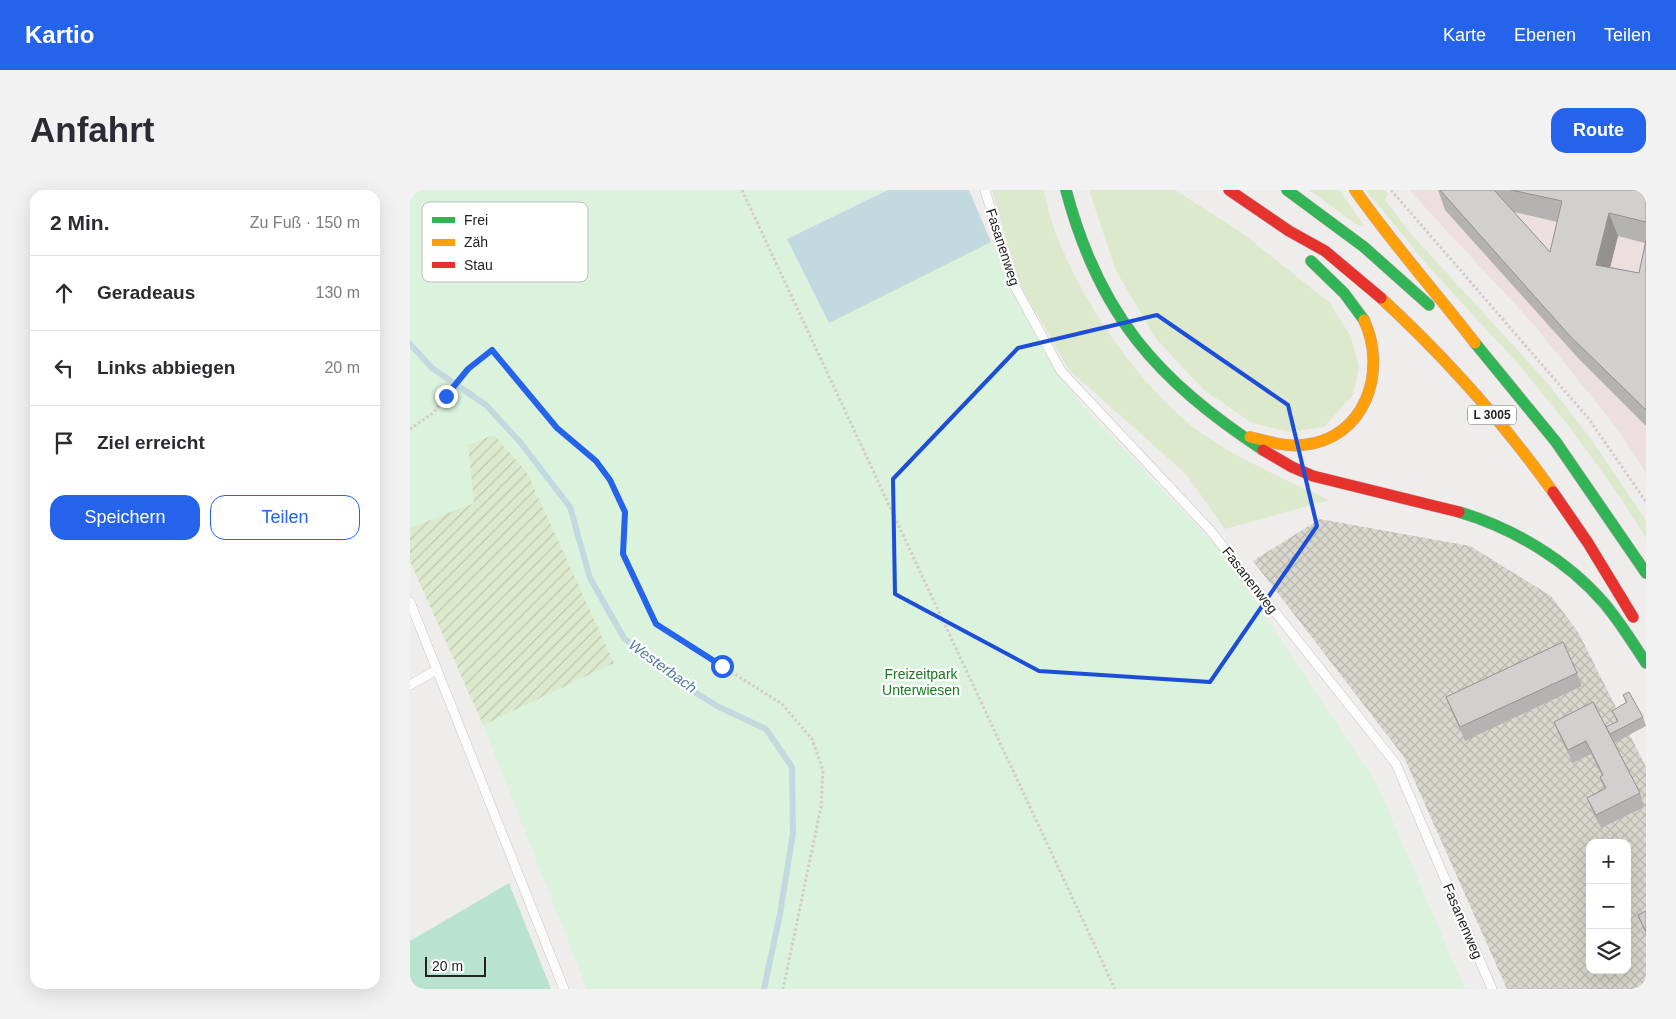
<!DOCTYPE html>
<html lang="de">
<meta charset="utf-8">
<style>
:root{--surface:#fff;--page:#f2f2f3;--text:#2b2b33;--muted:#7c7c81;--line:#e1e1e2;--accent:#2563eb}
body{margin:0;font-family:Helvetica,sans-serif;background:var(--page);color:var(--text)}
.controls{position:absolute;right:15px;bottom:15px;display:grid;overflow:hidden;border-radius:10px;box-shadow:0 5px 20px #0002}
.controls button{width:45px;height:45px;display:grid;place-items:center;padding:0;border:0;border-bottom:1px solid var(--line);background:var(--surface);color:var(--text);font:25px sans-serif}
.scale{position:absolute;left:15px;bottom:12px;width:61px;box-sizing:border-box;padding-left:5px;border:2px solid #222;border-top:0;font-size:14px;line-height:18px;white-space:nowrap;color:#222;-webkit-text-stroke:4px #fff;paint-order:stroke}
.stop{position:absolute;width:15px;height:15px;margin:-11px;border:4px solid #2563eb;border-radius:50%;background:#fff}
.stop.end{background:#2563eb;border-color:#fff;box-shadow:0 1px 5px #0008}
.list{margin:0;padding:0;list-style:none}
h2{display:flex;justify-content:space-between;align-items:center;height:65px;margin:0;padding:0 20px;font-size:21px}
h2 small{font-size:16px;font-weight:400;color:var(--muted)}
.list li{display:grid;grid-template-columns:32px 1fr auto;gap:15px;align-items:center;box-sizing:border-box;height:75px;padding:0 20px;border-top:1px solid var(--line)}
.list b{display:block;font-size:19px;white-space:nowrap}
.list em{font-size:16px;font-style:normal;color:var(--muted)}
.actions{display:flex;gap:10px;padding:15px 20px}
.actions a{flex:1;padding:11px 0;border:1px solid var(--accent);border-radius:15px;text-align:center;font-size:18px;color:var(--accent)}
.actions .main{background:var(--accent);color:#fff}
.icon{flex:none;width:28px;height:28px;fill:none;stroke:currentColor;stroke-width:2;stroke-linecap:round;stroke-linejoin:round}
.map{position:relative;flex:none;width:1236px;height:799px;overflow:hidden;border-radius:15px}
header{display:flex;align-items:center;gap:30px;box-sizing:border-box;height:70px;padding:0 25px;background:var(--accent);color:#fff}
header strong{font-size:24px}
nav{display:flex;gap:28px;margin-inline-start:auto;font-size:18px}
.intro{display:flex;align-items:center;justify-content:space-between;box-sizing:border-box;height:120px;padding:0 30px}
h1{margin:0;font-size:35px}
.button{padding:12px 22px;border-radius:15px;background:var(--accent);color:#fff;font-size:18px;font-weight:700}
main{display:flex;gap:30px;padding:0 30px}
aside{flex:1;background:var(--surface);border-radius:15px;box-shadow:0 5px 20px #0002}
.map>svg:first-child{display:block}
.commercial{fill:#ecdfde}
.construction{fill:url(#construction-cross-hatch);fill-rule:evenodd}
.grass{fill:#dce9cd}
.park{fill:#dbf2dc}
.garden{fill:url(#garden-furrows)}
.pitch{fill:#bae2d1}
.water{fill:#c2d9e0}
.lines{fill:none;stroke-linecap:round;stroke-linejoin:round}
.stream{stroke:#c2d9e0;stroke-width:6}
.lane-casing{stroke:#c5c4c3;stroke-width:10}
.fast-casing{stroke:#c2a4ad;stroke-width:12}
.slow-casing{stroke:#c2a4ad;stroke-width:12}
.jam-casing{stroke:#c2a4ad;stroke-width:12}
.path{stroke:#d7cbca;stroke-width:3;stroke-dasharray:2.5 2.5;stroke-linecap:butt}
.lane{stroke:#fdfcfc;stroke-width:9}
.fast{stroke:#30b455;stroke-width:11}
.slow{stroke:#ff9f0a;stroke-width:11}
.jam{stroke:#e5322d;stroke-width:11}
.wall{fill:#b5b3b1;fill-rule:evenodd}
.shaded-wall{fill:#939290}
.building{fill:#d2d0ce;stroke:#939290}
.route{stroke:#2563eb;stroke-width:6}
.marked{fill:none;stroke:#1d4ed8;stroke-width:4;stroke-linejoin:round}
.labels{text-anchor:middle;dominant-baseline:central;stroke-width:4.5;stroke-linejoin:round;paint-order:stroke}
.shield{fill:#fff;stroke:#646464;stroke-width:1}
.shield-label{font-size:12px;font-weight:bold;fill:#222}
.street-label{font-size:14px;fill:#222;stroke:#fff}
.park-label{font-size:14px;fill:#157a1d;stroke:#fff}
.water-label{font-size:15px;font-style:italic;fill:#517aa3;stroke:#fff}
.key{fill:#fff;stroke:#bdbdbd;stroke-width:1}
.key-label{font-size:14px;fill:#222}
</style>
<header>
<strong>Kartio</strong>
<nav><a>Karte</a><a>Ebenen</a><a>Teilen</a></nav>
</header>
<div class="intro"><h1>Anfahrt</h1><a class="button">Route</a></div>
<main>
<aside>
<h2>2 Min.<small>Zu Fuß · 150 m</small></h2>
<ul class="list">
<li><svg class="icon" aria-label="ahead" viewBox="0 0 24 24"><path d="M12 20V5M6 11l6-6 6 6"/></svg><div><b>Geradeaus</b></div><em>130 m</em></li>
<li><svg class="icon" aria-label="left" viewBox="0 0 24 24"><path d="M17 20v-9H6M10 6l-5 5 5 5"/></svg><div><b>Links abbiegen</b></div><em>20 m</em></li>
<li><svg class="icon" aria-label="arrive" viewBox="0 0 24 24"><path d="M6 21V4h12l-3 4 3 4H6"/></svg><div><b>Ziel erreicht</b></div></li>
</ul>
<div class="actions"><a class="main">Speichern</a><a>Teilen</a></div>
</aside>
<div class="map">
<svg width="1236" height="799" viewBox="0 0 1236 799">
<defs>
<pattern id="construction-cross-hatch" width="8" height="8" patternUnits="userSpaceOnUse" patternTransform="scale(1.25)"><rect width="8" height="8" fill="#d8d7cd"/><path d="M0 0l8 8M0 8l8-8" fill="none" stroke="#b9b8b0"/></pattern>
<pattern id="garden-furrows" width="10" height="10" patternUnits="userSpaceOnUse" patternTransform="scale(1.25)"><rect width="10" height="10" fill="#dce9cd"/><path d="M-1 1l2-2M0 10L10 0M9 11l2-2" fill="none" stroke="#bcc8b0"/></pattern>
</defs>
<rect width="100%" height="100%" fill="#efedeb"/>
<path class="commercial" d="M 999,0 L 1236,0 L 1236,283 L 1209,241 L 1124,135 Z"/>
<path class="construction" d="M 910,329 L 1060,356 L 1141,406 L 1168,442 L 1236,577 L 1236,799 L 1097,799 L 994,567 L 843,371 ZM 1180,653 L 1217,653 L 1217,780 L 1180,780 Z"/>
<g class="grass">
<path d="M 582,0 L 634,0 C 647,79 723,192 787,240 C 827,269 874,289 919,310 L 815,339 L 776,284 L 659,180 L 608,91 Z"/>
<path d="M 679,0 L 765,0 L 832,43 L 919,112 L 941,147 L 949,177 L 943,205 L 914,237 L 880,242 L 842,233 L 794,200 L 747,150 L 706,81 Z"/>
<path d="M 899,0 L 929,0 L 955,37 L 946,34 Z"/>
<path d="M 956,0 L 975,0 L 978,4 L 975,10 L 1002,45 L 1134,189 L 1178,245 L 1236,330 L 1236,348 L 1212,310 L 1161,239 L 1110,176 L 1018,76 Z"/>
</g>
<path class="park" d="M 0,0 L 478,0 L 377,49 L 419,133 L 581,52 L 667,210 L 815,365 L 966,592 L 1055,799 L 177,799 L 73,535 L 203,473 L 58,256 L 64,313 L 0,338 Z"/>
<path class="garden" d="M 84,245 L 117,283 L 204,473 L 73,535 L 0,371 L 0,338 L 64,313 L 58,255 Z"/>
<path class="pitch" d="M 99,693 L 141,799 L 0,799 L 0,751 Z"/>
<path class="water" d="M 478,0 L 559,0 L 581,52 L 419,133 L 377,49 Z"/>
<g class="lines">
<path class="stream" d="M 0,154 L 22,178 L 76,215 L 110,252 L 160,317 L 180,388 L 214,448 L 270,493 L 307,516 L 356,539 L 382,577 L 383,643 L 370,724 L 354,799"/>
<defs>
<g id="lane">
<path d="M 575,0 L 602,91 L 651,181 L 800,340 L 986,574 L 1082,799"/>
<path d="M 0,412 L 154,799"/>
<path d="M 0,495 L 26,480"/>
</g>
<g id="fast">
<path d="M 656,0 C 689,125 747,190 853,260"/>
<path d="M 877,0 L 954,57 L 1019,115"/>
<path d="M 901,71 L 934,103 L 954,130"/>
<path d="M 1065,153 L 1146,252 L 1236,383"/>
<path d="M 1049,322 C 1103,338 1157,370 1194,413 C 1210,432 1223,453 1236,473"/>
</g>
<g id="slow">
<path d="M 945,0 C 982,53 1025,101 1065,153"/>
<path d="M 971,108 C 1034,166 1093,232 1143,302"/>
<path d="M 840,247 C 857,251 875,257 893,255 C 955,249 978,182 954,130"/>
</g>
<g id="jam">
<path d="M 819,0 L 879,41 L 915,61 L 971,108"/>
<path d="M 853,260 L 882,277 L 903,286 L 1049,322"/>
<path d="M 1143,302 L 1178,353 L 1223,427"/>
</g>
</defs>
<use href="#lane" class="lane-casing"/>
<use href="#fast" class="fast-casing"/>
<use href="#slow" class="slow-casing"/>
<use href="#jam" class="jam-casing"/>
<g class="path">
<path d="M 332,0 L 705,799"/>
<path d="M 981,0 L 1179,229 L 1236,312"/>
<path d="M 0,239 L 23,223 L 58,179 L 82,160 L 147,238 L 186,271 L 200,290 L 215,322 L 213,364 L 246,434 L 372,514 L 402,549 L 413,580 L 411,617 L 373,799"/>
</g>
<use href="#lane" class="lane"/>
<use href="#fast" class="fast"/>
<use href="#slow" class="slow"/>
<use href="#jam" class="jam"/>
</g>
<g class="wall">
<path d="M 1028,0 L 1236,0 L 1236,236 L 1168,168 L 1035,20 ZM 1104,22 L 1147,32 L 1140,62 ZM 1208,46 L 1235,53 L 1229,83 L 1200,77 Z"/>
<path d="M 1167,483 L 1172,496 L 1055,551 L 1041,520 L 1036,507 Z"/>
<path d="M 1213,505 L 1233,527 L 1236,536 L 1204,553 L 1230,603 L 1234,617 L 1191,638 L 1182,621 L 1177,608 L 1194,599 L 1190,587 L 1192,586 L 1181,564 L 1163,573 L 1149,545 L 1144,532 L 1196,537 L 1207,532 L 1202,521 L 1216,513 Z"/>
<path d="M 1236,721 L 1236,745 L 1228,725 Z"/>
</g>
<path class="shaded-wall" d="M 1199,23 L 1208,46 L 1195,98 L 1186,75 Z"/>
<g class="building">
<path d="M 1030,0 L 1084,0 L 1140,62 L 1152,11 L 1101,0 L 1236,0 L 1236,32 L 1199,23 L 1186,75 L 1229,83 L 1236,50 L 1236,220 L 1159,145 Z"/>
<path d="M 1153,452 L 1167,483 L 1050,537 L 1036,507 Z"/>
<path d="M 1219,502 L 1233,527 L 1200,544 L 1196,537 L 1208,531 L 1202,521 L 1217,512 L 1213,505 Z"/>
<path d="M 1183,512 L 1230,603 L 1186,625 L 1177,608 L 1196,598 L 1190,587 L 1193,585 L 1176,551 L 1158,560 L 1144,532 Z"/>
<path d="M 1236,721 L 1236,742 L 1228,725 Z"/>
</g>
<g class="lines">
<path class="route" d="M 36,206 L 58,179 L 82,160 L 147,238 L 186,271 L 200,290 L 215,322 L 213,364 L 246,434 L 312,476"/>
</g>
<path class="marked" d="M 747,125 L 878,215 L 907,336 L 800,492 L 629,481 L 485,404 L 483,289 L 608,158 Z"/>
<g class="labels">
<rect class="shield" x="1058" y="215.5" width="48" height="19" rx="4"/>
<g class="shield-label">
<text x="1082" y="225">L 3005</text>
</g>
<g class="street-label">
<text transform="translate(593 57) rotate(72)">Fasanenweg</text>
<text transform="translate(840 390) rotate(52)">Fasanenweg</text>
<text transform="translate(1053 731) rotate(67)">Fasanenweg</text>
</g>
<g class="park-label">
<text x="511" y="484">Freizeitpark<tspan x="511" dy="16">Unterwiesen</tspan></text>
</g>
<g class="water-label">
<text transform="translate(253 476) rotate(36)">Westerbach</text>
</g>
</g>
<rect x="12" y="12" width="166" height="80" rx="8" class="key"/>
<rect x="22" y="27" width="23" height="6" fill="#30b455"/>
<rect x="22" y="49" width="23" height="7" fill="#ff9f0a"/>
<rect x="22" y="72" width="23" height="6" fill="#e5322d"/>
<g class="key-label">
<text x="54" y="35">Frei</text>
<text x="54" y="57">Zäh</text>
<text x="54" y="80">Stau</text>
</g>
</svg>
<div class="controls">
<button>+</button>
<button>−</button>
<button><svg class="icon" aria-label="layers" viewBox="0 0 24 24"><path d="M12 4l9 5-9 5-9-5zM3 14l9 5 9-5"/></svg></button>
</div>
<div class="scale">20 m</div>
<div class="stop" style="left:312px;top:476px"></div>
<div class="stop end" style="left:36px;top:206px"></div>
</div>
</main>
